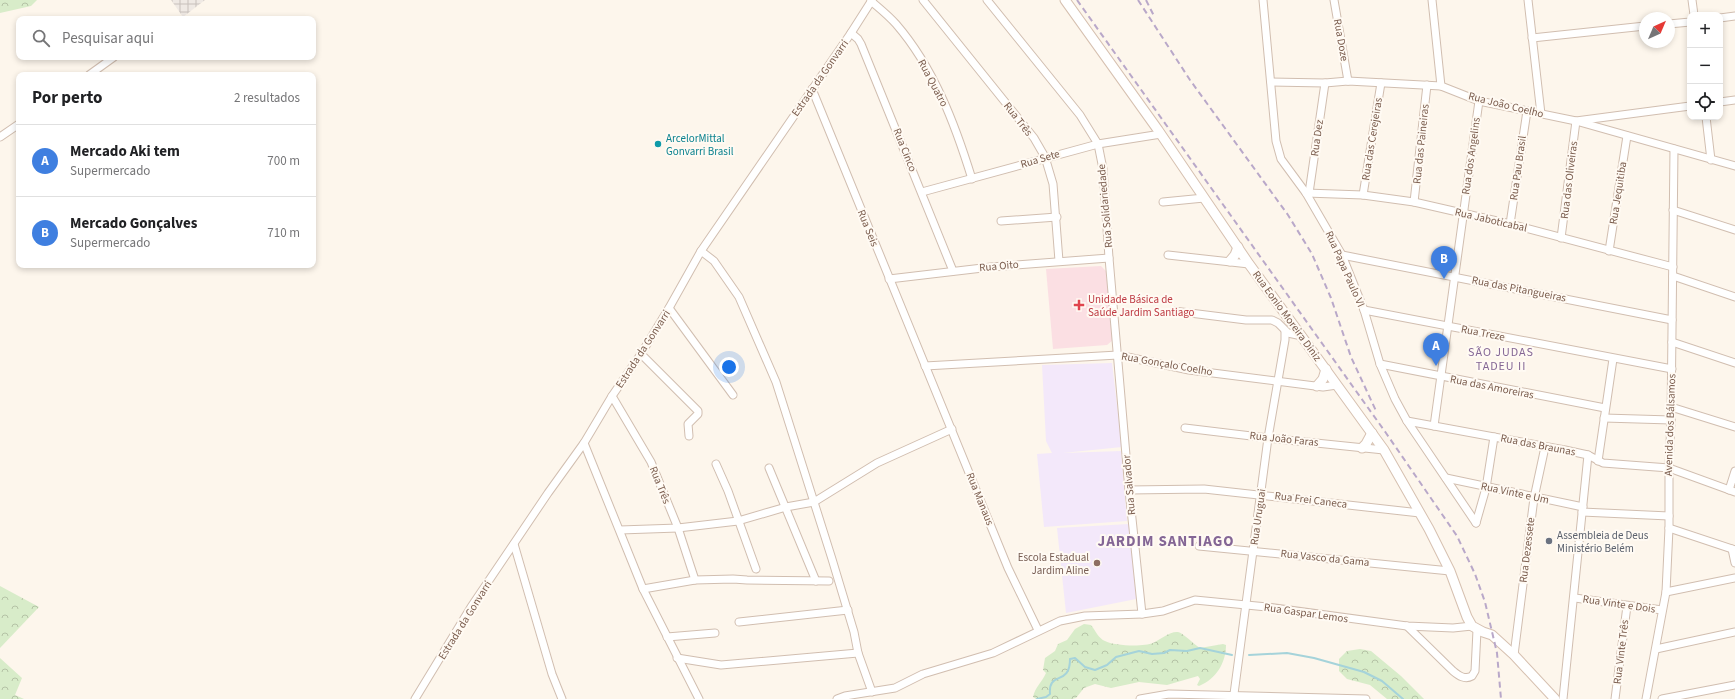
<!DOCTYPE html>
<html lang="pt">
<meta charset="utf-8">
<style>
:root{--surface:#fff;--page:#f2f2f2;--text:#202124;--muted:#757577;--line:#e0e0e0;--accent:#111827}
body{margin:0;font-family:"Source Sans 3",sans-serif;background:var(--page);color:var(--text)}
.controls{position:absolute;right:12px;top:12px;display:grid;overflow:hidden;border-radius:8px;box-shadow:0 2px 6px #0003}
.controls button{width:36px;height:36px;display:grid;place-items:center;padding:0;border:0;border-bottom:1px solid var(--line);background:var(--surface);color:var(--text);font:20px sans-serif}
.compass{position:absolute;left:1639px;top:12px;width:36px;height:36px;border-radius:50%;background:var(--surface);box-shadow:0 2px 6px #0003;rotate:44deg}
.you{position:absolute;left:729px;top:367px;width:14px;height:14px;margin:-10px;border:3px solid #fff;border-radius:50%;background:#1a73e8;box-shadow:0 0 0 6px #1a73e833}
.badge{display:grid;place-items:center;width:26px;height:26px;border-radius:50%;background:var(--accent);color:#fff;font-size:13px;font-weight:700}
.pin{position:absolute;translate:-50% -33px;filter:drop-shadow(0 1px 2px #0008)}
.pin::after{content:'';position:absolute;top:21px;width:14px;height:12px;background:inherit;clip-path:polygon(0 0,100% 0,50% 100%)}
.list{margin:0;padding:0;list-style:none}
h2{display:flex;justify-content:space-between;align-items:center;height:52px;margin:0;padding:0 16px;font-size:17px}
h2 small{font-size:13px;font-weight:400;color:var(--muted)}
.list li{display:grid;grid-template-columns:26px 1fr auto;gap:12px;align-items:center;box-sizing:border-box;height:72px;padding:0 16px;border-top:1px solid var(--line)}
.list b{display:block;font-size:15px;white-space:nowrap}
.list p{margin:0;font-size:13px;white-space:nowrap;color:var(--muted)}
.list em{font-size:13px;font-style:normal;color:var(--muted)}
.icon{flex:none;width:22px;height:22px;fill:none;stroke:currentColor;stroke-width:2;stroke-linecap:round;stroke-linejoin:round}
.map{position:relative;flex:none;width:1735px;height:699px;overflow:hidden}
.search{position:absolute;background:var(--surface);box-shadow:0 2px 6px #0003;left:16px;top:16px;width:300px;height:44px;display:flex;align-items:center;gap:10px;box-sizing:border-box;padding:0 14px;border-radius:8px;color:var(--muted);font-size:15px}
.panel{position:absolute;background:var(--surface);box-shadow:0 2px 6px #0003;left:16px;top:72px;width:300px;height:196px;border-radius:8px}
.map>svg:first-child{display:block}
.industrial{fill:url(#industrial-grid)}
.education{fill:#f3e8fa}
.medical{fill:#fbdfe3}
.forest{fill:url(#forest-crowns)}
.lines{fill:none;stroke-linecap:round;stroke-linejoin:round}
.stream{stroke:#a5d3da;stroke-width:2}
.street-casing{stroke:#d1beb0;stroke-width:9}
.secondary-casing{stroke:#d6c0b0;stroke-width:11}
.street{stroke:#fff;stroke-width:7}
.secondary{stroke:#fff;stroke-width:9}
.rail{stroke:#b9a8c9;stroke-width:2;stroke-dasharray:6 4;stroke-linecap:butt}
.culture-dot{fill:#0f9aa8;stroke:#fffaf3;stroke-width:1.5}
.health-dot{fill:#e0444e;stroke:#fffaf3;stroke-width:1.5}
.worship-dot{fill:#6b7280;stroke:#fffaf3;stroke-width:1.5}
.education-dot{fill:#8d6e63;stroke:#fffaf3;stroke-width:1.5}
.labels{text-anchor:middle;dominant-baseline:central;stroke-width:4;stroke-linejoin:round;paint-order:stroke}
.street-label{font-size:11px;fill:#7a5c4d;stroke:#fffaf3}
.culture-label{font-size:11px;fill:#0d838f;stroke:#fffaf3;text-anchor:start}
.health-label{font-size:11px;fill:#be3a42;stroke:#fffaf3;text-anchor:start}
.worship-label{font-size:11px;fill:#5b616d;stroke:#fffaf3;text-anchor:start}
.education-label{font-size:11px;fill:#785e54;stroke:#fffaf3;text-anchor:end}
.neighbourhood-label{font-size:12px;letter-spacing:1px;fill:#846695;stroke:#fffaf3}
.district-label{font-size:15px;font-weight:bold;letter-spacing:1px;fill:#846695;stroke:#fffaf3}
</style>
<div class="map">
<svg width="1735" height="699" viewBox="0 0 1735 699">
<defs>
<pattern id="industrial-grid" width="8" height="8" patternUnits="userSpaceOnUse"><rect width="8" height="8" fill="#efe9e4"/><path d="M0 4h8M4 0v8" fill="none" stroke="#c7c0bb"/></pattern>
<pattern id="forest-crowns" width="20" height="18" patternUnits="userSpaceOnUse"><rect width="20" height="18" fill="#d8ecc9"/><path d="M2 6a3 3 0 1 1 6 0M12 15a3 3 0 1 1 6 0" fill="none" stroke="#b4c2a5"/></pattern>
</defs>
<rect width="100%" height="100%" fill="#fdf6ec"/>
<path class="industrial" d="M 171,0 L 205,0 L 183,17 Z"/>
<g class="education">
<path d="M 1112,363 L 1122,447 L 1063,453 L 1121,451 L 1127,521 L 1044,527 L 1037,454 L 1052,453 L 1046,441 L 1042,365 Z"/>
<path d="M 1129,524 L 1136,599 L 1066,613 L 1057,528 Z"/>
</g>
<path class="medical" d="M 1101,266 L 1106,271 L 1113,340 L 1107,345 L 1053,349 L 1046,269 Z"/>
<g class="forest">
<path d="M 0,0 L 37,0 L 31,6 L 0,13 Z"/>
<path d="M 0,586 L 39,607 L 0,648 Z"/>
<path d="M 1084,624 L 1091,625 C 1095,630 1099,639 1105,641 C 1114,646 1144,647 1153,643 C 1161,639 1170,631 1178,632 C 1183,633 1195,645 1200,648 L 1223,644 L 1226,645 C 1226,663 1216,679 1199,686 L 1197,685 L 1200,679 L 1198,676 L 1167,685 L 1139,682 L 1111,688 L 1095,684 L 1084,688 L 1076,698 L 1072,699 L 1036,699 L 1033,697 C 1035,687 1042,682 1046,673 L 1043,670 L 1045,658 L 1055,651 L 1058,644 L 1067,640 L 1075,629 Z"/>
<path d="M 1360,649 L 1371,651 L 1401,676 L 1424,699 L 1387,699 L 1370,685 L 1347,679 L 1339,671 L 1339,659 L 1347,651 Z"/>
<path d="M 0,658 L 22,678 L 15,695 L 24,699 L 0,699 Z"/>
</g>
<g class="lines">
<g class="stream">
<path d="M 1249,655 L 1287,653 L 1314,658 L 1364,672 L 1382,681 L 1403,699"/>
<path d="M 1037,699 L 1046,697 L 1050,694 C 1048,670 1070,687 1070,659 L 1075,658 L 1085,667 L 1095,670 L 1107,665 L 1116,657 L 1139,651 L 1152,654 L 1164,653 L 1170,650 L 1187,651 L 1200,648 L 1232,655"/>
</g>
<defs>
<g id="street">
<path d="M 923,0 L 1034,138 L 1045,157 L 1053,184 L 1059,261"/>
<path d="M 987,0 L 1080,115 L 1098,144 L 1103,169 L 1109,258 L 1129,490 L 1142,614"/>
<path d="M 1263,0 L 1276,141 L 1281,159 L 1306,193 L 1342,255 L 1364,310 L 1380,364 L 1395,399 L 1407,421 L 1476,523"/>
<path d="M 1334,0 L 1348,81"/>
<path d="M 1432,0 L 1441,86"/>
<path d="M 1528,0 L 1541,114"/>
<path d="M 1692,0 L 1694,15"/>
<path d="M 871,1 C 879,8 888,15 896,24 C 934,68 955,124 972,179"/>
<path d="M 1720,18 L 1735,16"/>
<path d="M 1669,24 L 1690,22"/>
<path d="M 851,33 L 858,39 L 861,44 L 953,271"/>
<path d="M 1532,38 L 1645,26"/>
<path d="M 89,75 L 114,57"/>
<path d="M 1271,82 L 1325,83 L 1348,81 L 1441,86 L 1479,101 L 1576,121 L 1735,166"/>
<path d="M 812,89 L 1008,568 L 1038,630"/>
<path d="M 1720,102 L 1735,100"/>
<path d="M 1706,117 L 1711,160"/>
<path d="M 0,137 L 19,124"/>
<path d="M 922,192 L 1098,144 L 1161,134"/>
<path d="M 1306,193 L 1363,195 L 1414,202 L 1510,224 L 1673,267"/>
<path d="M 1309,193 L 1325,83"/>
<path d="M 1363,195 L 1381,83"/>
<path d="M 1163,202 L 1204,198"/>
<path d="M 1414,202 L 1427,85"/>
<path d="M 1673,210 L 1735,230"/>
<path d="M 1001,221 L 1057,217"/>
<path d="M 1510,224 L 1527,111"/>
<path d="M 1561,238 L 1576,121 L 1690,106"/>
<path d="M 701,251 L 714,261 L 739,297 L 776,382 L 832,559 L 854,632 L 858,653 L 872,692"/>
<path d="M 1609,251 L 1627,136"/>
<path d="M 1168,255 L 1249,264"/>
<path d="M 1342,255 L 1672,320"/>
<path d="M 1673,276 L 1735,297"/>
<path d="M 889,279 L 991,267 L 1109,258"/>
<path d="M 669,308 L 733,395"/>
<path d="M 1364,310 L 1672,369"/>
<path d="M 1174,311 L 1246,320 L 1272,320 L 1278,323 L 1288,333 L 1302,336"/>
<path d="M 1672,342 L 1735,363"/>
<path d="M 641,354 L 698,411 L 698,414 L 688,424 L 689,436"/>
<path d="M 1380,364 L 1605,408"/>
<path d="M 925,366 L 1118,355 L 1189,370 L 1323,387 L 1337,385"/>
<path d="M 612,396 L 651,462 L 678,528 L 695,580"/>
<path d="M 1671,407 L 1735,427"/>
<path d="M 1604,418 L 1671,420"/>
<path d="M 1407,421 L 1565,450 L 1588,455 L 1603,463 L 1669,468 L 1735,492"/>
<path d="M 1434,426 L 1479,101"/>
<path d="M 1185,428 L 1268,438 L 1384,450"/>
<path d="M 584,443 L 643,589 L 699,699"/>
<path d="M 1598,461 L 1613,359"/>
<path d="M 716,464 L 728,491 L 756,569"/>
<path d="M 769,468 L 816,581"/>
<path d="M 1446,478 L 1583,507"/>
<path d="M 1129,490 L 1204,489 L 1420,513"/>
<path d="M 1729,490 L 1735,471"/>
<path d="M 1582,512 L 1669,516"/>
<path d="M 1476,523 L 1486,488 L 1494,437"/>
<path d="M 1669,528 L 1735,550"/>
<path d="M 620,530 L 678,528 L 738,521 L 786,507 L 814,502 L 877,463 L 952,429"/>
<path d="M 514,544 L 552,674 L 562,699"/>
<path d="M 1199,546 L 1450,571"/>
<path d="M 1732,549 L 1735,563"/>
<path d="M 643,589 L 695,580 L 733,579 L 747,580 L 829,581"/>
<path d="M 1666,592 L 1735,578"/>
<path d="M 1575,598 L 1662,610"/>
<path d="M 739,622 L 848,610"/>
<path d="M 1407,626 L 1453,671 C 1459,676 1465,680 1472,676 L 1475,671 L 1477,630"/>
<path d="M 667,637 L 715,633"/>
<path d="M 1656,649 L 1735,632"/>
<path d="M 1514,655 L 1534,498 L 1545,447"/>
<path d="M 677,658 L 721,665 L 858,653"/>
<path d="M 1234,694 L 1268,438 L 1285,340 L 1285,331"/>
<path d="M 415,699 L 471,607 L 548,493 L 584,443 L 612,396 L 641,354 L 669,308 L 701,251 L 851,33 L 872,0"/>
<path d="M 837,699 L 845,696 L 895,688 L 923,674 L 993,653 L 1060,621 L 1085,616 L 1142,614 L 1163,611 L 1195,600 L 1267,607 L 1407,626 L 1453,628 L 1472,626"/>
<path d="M 1140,699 L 1169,694 L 1366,699"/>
<path d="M 1563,699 L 1588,455"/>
<path d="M 1615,699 L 1627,606"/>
<path d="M 1646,699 L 1666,592 L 1669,528 L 1669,468 L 1671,420 L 1674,149"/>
<path d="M 1662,699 L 1735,685"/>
</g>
<g id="secondary">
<path d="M 1065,0 L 1158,130 L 1249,264 L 1384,450 L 1429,529 L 1450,571 L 1467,617 L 1472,626 L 1483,632 L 1492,635 L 1514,655 L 1555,699"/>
<path d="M 1230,261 L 1235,255 L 1238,247"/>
<path d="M 1317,386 L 1323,379 L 1326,369"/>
<path d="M 1362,448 L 1366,444 L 1372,433"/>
</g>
</defs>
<use href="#street" class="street-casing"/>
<use href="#secondary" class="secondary-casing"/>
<use href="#street" class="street"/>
<use href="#secondary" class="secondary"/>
<g class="rail">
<path d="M 1077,0 L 1386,433 L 1457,536 L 1475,574 L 1485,602 L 1497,653 L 1501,699"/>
<path d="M 1138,0 L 1190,80 L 1288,215 L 1312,254 L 1331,298 L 1351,357 L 1377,413"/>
<path d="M 1146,0 L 1154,16"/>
</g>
</g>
<circle class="culture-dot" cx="658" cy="144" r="4"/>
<path class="health-dot" d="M1077 299h4v4h4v4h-4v4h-4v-4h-4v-4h4z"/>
<circle class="worship-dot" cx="1549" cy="541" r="4"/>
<circle class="education-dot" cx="1097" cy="563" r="4"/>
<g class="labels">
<g class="street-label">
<text transform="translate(1341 40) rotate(80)">Rua Doze</text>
<text transform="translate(820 78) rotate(-55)">Estrada da Gonvarri</text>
<text transform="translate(933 83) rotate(62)">Rua Quatro</text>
<text transform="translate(1506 105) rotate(14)">Rua João Coelho</text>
<text transform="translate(1018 119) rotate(52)">Rua Três</text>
<text transform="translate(1317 138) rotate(-82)">Rua Dez</text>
<text transform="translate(1372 139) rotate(-81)">Rua das Cerejeiras</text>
<text transform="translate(1421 144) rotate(-84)">Rua das Paineiras</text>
<text transform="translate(905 150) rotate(68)">Rua Cinco</text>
<text transform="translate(1471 156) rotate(-82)">Rua dos Angelins</text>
<text transform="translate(1040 159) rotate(-16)">Rua Sete</text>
<text transform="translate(1518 168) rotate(-82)">Rua Pau Brasil</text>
<text transform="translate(1569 180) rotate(-83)">Rua das Oliveiras</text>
<text transform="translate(1618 193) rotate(-81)">Rua Jequitiba</text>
<text transform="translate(1105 206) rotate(-95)">Rua Solidariedade</text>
<text transform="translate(1491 220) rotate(13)">Rua Jaboticabal</text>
<text transform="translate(868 228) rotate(68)">Rua Seis</text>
<text transform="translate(999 266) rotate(-5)">Rua Oito</text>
<text transform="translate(1345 269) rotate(66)">Rua Papa Paulo VI</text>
<text transform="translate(1519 289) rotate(11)">Rua das Pitangueiras</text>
<text transform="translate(1287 316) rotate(54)">Rua Eonio Moreira Diniz</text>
<text transform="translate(1483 333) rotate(11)">Rua Treze</text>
<text transform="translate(643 349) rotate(-57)">Estrada da Gonvarri</text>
<text transform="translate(1167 364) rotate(10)">Rua Gonçalo Coelho</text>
<text transform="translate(1492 387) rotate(11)">Rua das Amoreiras</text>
<text transform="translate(1670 425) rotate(-88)">Avenida dos Bálsamos</text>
<text transform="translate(1284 439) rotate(6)">Rua João Faras</text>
<text transform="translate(1538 445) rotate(11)">Rua das Braunas</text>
<text transform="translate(660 485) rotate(68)">Rua Três</text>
<text transform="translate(1129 485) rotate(-95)">Rua Salvador</text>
<text transform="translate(1515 493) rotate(12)">Rua Vinte e Um</text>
<text transform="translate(980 499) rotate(68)">Rua Manaus</text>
<text transform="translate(1311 500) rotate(7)">Rua Frei Caneca</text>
<text transform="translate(1258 517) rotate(-82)">Rua Uruguai</text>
<text transform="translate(1527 550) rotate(-83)">Rua Dezessete</text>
<text transform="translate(1325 558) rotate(6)">Rua Vasco da Gama</text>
<text transform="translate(1619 604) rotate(8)">Rua Vinte e Dois</text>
<text transform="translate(1306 613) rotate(8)">Rua Gaspar Lemos</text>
<text transform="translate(465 620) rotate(-58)">Estrada da Gonvarri</text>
<text transform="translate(1621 652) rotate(-83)">Rua Vinte Três</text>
</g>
<g class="culture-label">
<text x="666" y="138">ArcelorMittal<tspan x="666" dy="13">Gonvarri Brasil</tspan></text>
</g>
<g class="health-label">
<text x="1088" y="299">Unidade Básica de<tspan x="1088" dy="13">Saúde Jardim Santiago</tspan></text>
</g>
<g class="worship-label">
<text x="1557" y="535">Assembleia de Deus<tspan x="1557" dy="13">Ministério Belém</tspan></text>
</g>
<g class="education-label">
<text x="1089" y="557">Escola Estadual<tspan x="1089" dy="13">Jardim Aline</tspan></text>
</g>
<g class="neighbourhood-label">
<text x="1501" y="352">SÃO JUDAS<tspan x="1501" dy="14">TADEU II</tspan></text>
</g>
<g class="district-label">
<text x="1166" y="541">JARDIM SANTIAGO</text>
</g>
</g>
</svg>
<div class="controls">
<button>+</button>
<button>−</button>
<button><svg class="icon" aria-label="locate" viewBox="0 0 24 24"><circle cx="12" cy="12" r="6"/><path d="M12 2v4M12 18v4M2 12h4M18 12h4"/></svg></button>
</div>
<svg class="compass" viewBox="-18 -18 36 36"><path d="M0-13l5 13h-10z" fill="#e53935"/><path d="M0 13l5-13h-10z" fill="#757577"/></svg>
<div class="you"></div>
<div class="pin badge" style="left:1436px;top:366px;background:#3f7fe0">A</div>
<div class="pin badge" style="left:1444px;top:279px;background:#3f7fe0">B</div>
<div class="search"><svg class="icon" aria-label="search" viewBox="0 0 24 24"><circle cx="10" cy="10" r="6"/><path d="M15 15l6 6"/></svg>Pesquisar aqui</div>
<section class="panel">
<h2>Por perto<small>2 resultados</small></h2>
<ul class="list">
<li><span class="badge" style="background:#3f7fe0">A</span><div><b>Mercado Aki tem</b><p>Supermercado</p></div><em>700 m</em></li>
<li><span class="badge" style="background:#3f7fe0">B</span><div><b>Mercado Gonçalves</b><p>Supermercado</p></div><em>710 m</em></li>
</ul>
</section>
</div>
